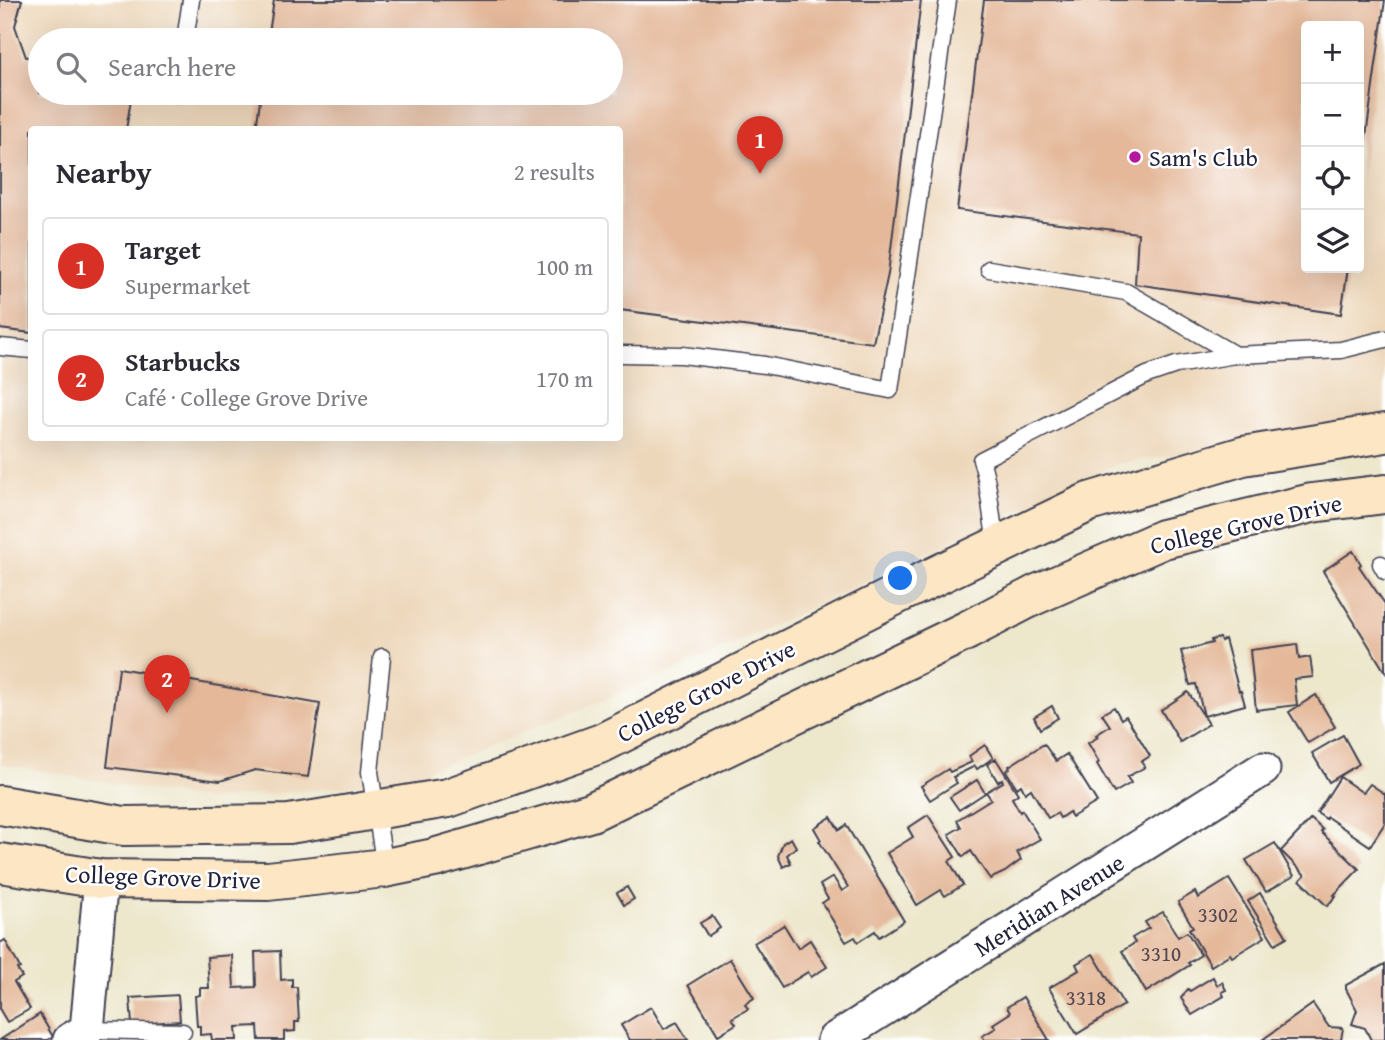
<!DOCTYPE html>
<meta charset="utf-8">
<style>
:root{--surface:#fff;--page:#f7f7f7;--text:#2b2b33;--muted:#7c7c81;--line:#e1e1e2;--accent:#d93025}
body{margin:0;font-family:"Gentium Book Plus",serif;background:var(--page);color:var(--text)}
.controls{position:absolute;right:21px;top:21px;display:grid;overflow:hidden;border-radius:7px;box-shadow:0 7px 28px #0002}
.controls button{width:63px;height:63px;display:grid;place-items:center;padding:0;border:0;border-bottom:2px solid var(--line);background:var(--surface);color:var(--text);font:35px sans-serif}
.you{position:absolute;left:901px;top:579px;width:24px;height:24px;margin:-18px;border:5px solid #fff;border-radius:50%;background:#1a73e8;box-shadow:0 0 0 10px #1a73e833}
.badge{display:grid;place-items:center;width:46px;height:46px;border-radius:50%;background:var(--accent);color:#fff;font-size:23px;font-weight:700}
.pin{position:absolute;translate:-50% -58px;filter:drop-shadow(0 2px 4px #0008)}
.pin::after{content:'';position:absolute;top:37px;width:24px;height:21px;background:inherit;clip-path:polygon(0 0,100% 0,50% 100%)}
.list{margin:0;padding:0;list-style:none}
h2{display:flex;justify-content:space-between;align-items:center;height:91px;margin:0;padding:0 28px;font-size:30px}
h2 small{font-size:23px;font-weight:400;color:var(--muted)}
.list li{display:grid;grid-template-columns:46px 1fr auto;gap:21px;align-items:center;box-sizing:border-box;height:98px;margin:0 14px 14px;padding:0 14px;border:2px solid var(--line);border-radius:7px}
.list b{display:block;font-size:26px;white-space:nowrap}
.list p{margin:0;font-size:23px;white-space:nowrap;color:var(--muted)}
.list em{font-size:23px;font-style:normal;color:var(--muted)}
.icon{flex:none;width:38px;height:38px;fill:none;stroke:currentColor;stroke-width:2;stroke-linecap:round;stroke-linejoin:round}
.map{position:relative;flex:none;width:1385px;height:1040px;overflow:hidden}
.search{position:absolute;background:var(--surface);box-shadow:0 7px 28px #0002;left:28px;top:28px;width:595px;height:77px;display:flex;align-items:center;gap:18px;box-sizing:border-box;padding:0 24px;border-radius:38px;color:var(--muted);font-size:26px}
.panel{position:absolute;background:var(--surface);box-shadow:0 7px 28px #0002;left:28px;top:126px;width:595px;height:315px;border-radius:7px}
.map>svg:first-child{display:block}
.built{fill:#edd7ba;fill-rule:evenodd}
.building{fill:#e4b899}
.lines{fill:none;stroke-linecap:round;stroke-linejoin:round}
.service-casing{stroke:#404051;stroke-width:19}
.minor-casing{stroke:#404051;stroke-width:37}
.secondary-casing{stroke:#404051;stroke-width:42}
.service{stroke:#fff;stroke-width:16}
.minor{stroke:#fff;stroke-width:33}
.secondary{stroke:#fce6c4;stroke-width:38}
.poi-dot{fill:#b5179e;stroke:#fff;stroke-width:2.5}
.labels{text-anchor:middle;dominant-baseline:central;stroke-width:5;stroke-linejoin:round;paint-order:stroke}
.number-label{font-size:21px;fill:#524852}
.poi-label{font-size:24px;fill:#22223b;stroke:#fff;text-anchor:start}
.street-label{font-size:24px;fill:#22223b;stroke:#fff}
</style>
<div class="map">
<svg width="1385" height="1040" viewBox="0 0 1385 1040">
<rect width="100%" height="100%" fill="#fff"/>
<filter id="ink" filterUnits="userSpaceOnUse"><feTurbulence type="fractalNoise" baseFrequency=".0143" numOctaves="2"/><feDisplacementMap in="SourceGraphic" scale="14" xChannelSelector="R" yChannelSelector="G"/><feConvolveMatrix kernelMatrix="1 2 1 2 8 2 1 2 1" color-interpolation-filters="sRGB"/></filter>
<filter id="wash" filterUnits="userSpaceOnUse"><feTurbulence type="fractalNoise" baseFrequency=".00686" numOctaves="4" result="noise"/><feDisplacementMap in="SourceGraphic" scale="28" xChannelSelector="R" yChannelSelector="G"/><feGaussianBlur stdDeviation="1.57" result="paint"/><feColorMatrix in="noise" values="0 0 0 0 0 0 0 0 0 0 0 0 0 0 0 0 0 1.4 0 .05"/><feComposite in="paint" operator="in"/></filter>
<g filter="url(#wash)">
<rect width="100%" height="100%" fill="#ede7cc"/>
<path class="built" d="M 0,0 L 1385,0 L 1385,421 L 1117,464 L 683,668 L 402,781 L 207,800 L 0,764 ZM 1306,26 L 1359,26 L 1359,268 L 1306,268 ZM 40,40 L 611,40 L 611,93 L 40,93 ZM 32,130 L 620,130 L 620,438 L 32,438 Z"/>
<g id="blocks">
<g class="building">
<path d="M 0,0 L 22,0 L 15,26 L 26,57 L 40,60 L 40,93 L 132,93 L 126,130 L 32,130 L 32,333 L 0,329 Z"/>
<path d="M 274,0 L 921,0 L 888,274 L 873,343 L 620,310 L 620,130 L 256,130 L 261,93 L 611,93 L 611,40 L 268,40 Z"/>
<path d="M 984,0 L 1385,0 L 1360,179 L 1359,26 L 1306,26 L 1306,268 L 1348,268 L 1341,314 L 1135,284 L 1138,233 L 957,210 Z"/>
<path d="M 1353,551 L 1361,564 L 1359,566 L 1385,604 L 1385,672 L 1323,571 Z"/>
<path d="M 1220,638 L 1221,641 L 1225,639 L 1239,691 L 1241,691 L 1245,705 L 1204,716 L 1196,684 L 1190,685 L 1181,651 L 1212,643 L 1211,640 Z"/>
<path d="M 1297,644 L 1299,659 L 1310,657 L 1313,677 L 1294,679 L 1297,705 L 1256,710 L 1250,650 Z"/>
<path d="M 119,668 L 320,704 L 308,777 L 255,770 L 220,781 L 107,767 Z"/>
<path d="M 1188,692 L 1209,724 L 1180,742 L 1161,710 Z"/>
<path d="M 1316,695 L 1335,727 L 1308,743 L 1289,712 Z"/>
<path d="M 1052,706 L 1058,718 L 1040,729 L 1034,717 Z"/>
<path d="M 1114,707 L 1121,719 L 1126,716 L 1150,756 L 1141,762 L 1145,767 L 1127,777 L 1131,783 L 1114,793 L 1097,764 L 1099,762 L 1088,743 L 1098,737 L 1096,735 L 1110,726 L 1102,714 Z"/>
<path d="M 1343,735 L 1359,764 L 1329,782 L 1312,753 Z"/>
<path d="M 1044,744 L 1056,761 L 1067,754 L 1097,802 L 1072,817 L 1069,812 L 1060,818 L 1057,813 L 1048,818 L 1031,789 L 1025,793 L 1021,785 L 1017,788 L 1006,771 L 1010,768 L 1009,766 Z"/>
<path d="M 985,745 L 993,758 L 977,769 L 975,766 L 953,777 L 957,783 L 930,800 L 921,786 L 948,769 L 950,772 L 972,762 L 969,756 Z"/>
<path d="M 996,759 L 1018,794 L 1012,798 L 1020,812 L 1022,810 L 1040,839 L 1017,852 L 1021,860 L 1005,872 L 990,879 L 971,851 L 963,857 L 949,834 L 961,827 L 957,820 L 991,799 L 986,792 L 1003,782 L 1002,779 L 998,782 L 987,764 Z"/>
<path d="M 1340,777 L 1363,793 L 1370,784 L 1385,794 L 1385,823 L 1370,846 L 1327,817 L 1326,819 L 1317,813 Z"/>
<path d="M 977,780 L 985,793 L 959,810 L 950,797 Z"/>
<path d="M 928,815 L 955,857 L 949,861 L 963,885 L 945,896 L 941,890 L 917,905 L 887,853 L 913,837 L 908,828 Z"/>
<path d="M 831,817 L 839,830 L 846,825 L 904,921 L 879,937 L 875,931 L 858,942 L 855,937 L 846,942 L 822,903 L 828,899 L 820,885 L 833,877 L 842,891 L 848,887 L 819,841 L 821,840 L 814,828 Z"/>
<path d="M 1311,819 L 1323,830 L 1321,832 L 1359,869 L 1334,895 L 1336,896 L 1327,906 L 1300,880 L 1305,875 L 1281,851 Z"/>
<path d="M 791,838 L 796,847 L 787,855 L 791,863 L 783,867 L 778,856 L 783,843 Z"/>
<path d="M 1275,843 L 1294,876 L 1266,892 L 1246,860 Z"/>
<path d="M 1229,879 L 1265,937 L 1232,957 L 1230,954 L 1211,966 L 1189,929 L 1193,927 L 1178,902 L 1195,892 L 1198,898 Z"/>
<path d="M 627,887 L 634,899 L 624,905 L 617,893 Z"/>
<path d="M 1260,893 L 1287,937 L 1275,944 L 1248,901 Z"/>
<path d="M 1163,912 L 1178,937 L 1187,932 L 1201,955 L 1188,963 L 1190,965 L 1146,992 L 1122,951 L 1135,943 L 1132,938 L 1149,928 L 1145,922 Z"/>
<path d="M 712,916 L 720,928 L 708,936 L 700,923 Z"/>
<path d="M 784,925 L 798,948 L 810,940 L 827,967 L 811,977 L 808,972 L 782,988 L 754,943 Z"/>
<path d="M 5,940 L 20,968 L 17,969 L 22,977 L 14,982 L 30,1009 L 7,1022 L 0,1010 L 0,943 Z"/>
<path d="M 280,951 L 281,980 L 292,979 L 292,987 L 297,987 L 299,1022 L 295,1022 L 295,1031 L 284,1032 L 284,1040 L 259,1040 L 258,1026 L 236,1027 L 237,1040 L 212,1040 L 211,1034 L 200,1035 L 200,1026 L 197,1026 L 195,996 L 200,995 L 200,988 L 209,988 L 207,957 L 232,955 L 234,988 L 256,987 L 255,952 Z"/>
<path d="M 1093,954 L 1124,1005 L 1077,1034 L 1049,988 L 1079,970 L 1076,964 Z"/>
<path d="M 730,959 L 754,998 L 745,1004 L 748,1009 L 732,1018 L 736,1024 L 718,1035 L 688,985 Z"/>
<path d="M 1385,964 L 1385,1040 L 1371,1040 L 1365,1028 L 1352,1024 L 1357,1010 L 1346,989 L 1346,985 Z"/>
<path d="M 1213,977 L 1217,985 L 1222,982 L 1226,990 L 1222,992 L 1224,996 L 1192,1015 L 1181,998 L 1188,989 L 1190,991 Z"/>
<path d="M 178,995 L 180,1021 L 132,1024 L 130,998 Z"/>
<path d="M 1023,997 L 1049,1040 L 985,1040 L 982,1036 L 996,1028 L 993,1024 L 1010,1013 L 1007,1007 Z"/>
<path d="M 1313,1004 L 1329,1027 L 1343,1028 L 1341,1040 L 1262,1040 Z"/>
<path d="M 651,1007 L 664,1029 L 677,1022 L 688,1040 L 630,1040 L 621,1025 Z"/>
<path d="M 40,1014 L 53,1037 L 48,1040 L 0,1040 Z"/>
</g>
</g>
</g>
<g filter="url(#ink)">
<use href="#blocks" fill-opacity="0" stroke="#404051" stroke-width="2"/>
<g class="lines">
<defs>
<g id="service">
<path d="M 185,40 L 191,0"/>
<path d="M 177,94 L 177,93"/>
<path d="M 989,269 L 1126,292 L 1235,355"/>
<path d="M 0,347 L 32,350"/>
<path d="M 620,354 L 682,355 L 765,365 L 890,390 L 948,0"/>
<path d="M 997,546 C 990,517 991,488 981,460 L 1147,375 L 1176,365 L 1235,355 L 1341,350 L 1385,339"/>
<path d="M 1381,564 L 1385,571"/>
<path d="M 382,657 L 370,772 L 385,868"/>
<path d="M 85,1034 L 87,1030 L 183,1032"/>
</g>
<g id="minor">
<path d="M 70,1040 L 87,1030 L 101,879"/>
<path d="M 834,1040 L 1263,769"/>
</g>
<g id="secondary">
<path d="M 0,805 L 124,826 L 289,824 L 448,798 L 602,743 L 902,592 L 1089,502 L 1243,456 L 1385,433"/>
<path d="M 0,863 L 101,879 L 268,881 L 385,868 L 434,858 L 591,812 L 968,630 L 1035,595 L 1163,539 L 1312,503 L 1385,494"/>
</g>
</defs>
<use href="#service" class="service-casing"/>
<use href="#minor" class="minor-casing"/>
<use href="#secondary" class="secondary-casing"/>
<use href="#service" class="service"/>
<use href="#minor" class="minor"/>
<use href="#secondary" class="secondary"/>
</g>
</g>
<circle class="poi-dot" cx="1135" cy="157" r="7"/>
<g class="labels">
<g class="number-label">
<text x="1218" y="914">3302</text>
<text x="1161" y="953">3310</text>
<text x="1086" y="997">3318</text>
</g>
<g class="poi-label">
<text x="1149" y="157">Sam's Club</text>
</g>
<g class="street-label">
<text transform="translate(1246 524) rotate(-13)">College Grove Drive</text>
<text transform="translate(706 691) rotate(-27)">College Grove Drive</text>
<text transform="translate(163 877) rotate(2)">College Grove Drive</text>
<text transform="translate(1049 905) rotate(-32)">Meridian Avenue</text>
</g>
</g>
</svg>
<div class="controls">
<button>+</button>
<button>−</button>
<button><svg class="icon" aria-label="locate" viewBox="0 0 24 24"><circle cx="12" cy="12" r="6"/><path d="M12 2v4M12 18v4M2 12h4M18 12h4"/></svg></button>
<button><svg class="icon" aria-label="layers" viewBox="0 0 24 24"><path d="M12 4l9 5-9 5-9-5zM3 14l9 5 9-5"/></svg></button>
</div>
<div class="you"></div>
<div class="pin badge" style="left:760px;top:174px">1</div>
<div class="pin badge" style="left:167px;top:713px">2</div>
<div class="search"><svg class="icon" aria-label="search" viewBox="0 0 24 24"><circle cx="10" cy="10" r="6"/><path d="M15 15l6 6"/></svg>Search here</div>
<section class="panel">
<h2>Nearby<small>2 results</small></h2>
<ul class="list">
<li><span class="badge">1</span><div><b>Target</b><p>Supermarket</p></div><em>100 m</em></li>
<li><span class="badge">2</span><div><b>Starbucks</b><p>Café · College Grove Drive</p></div><em>170 m</em></li>
</ul>
</section>
</div>
